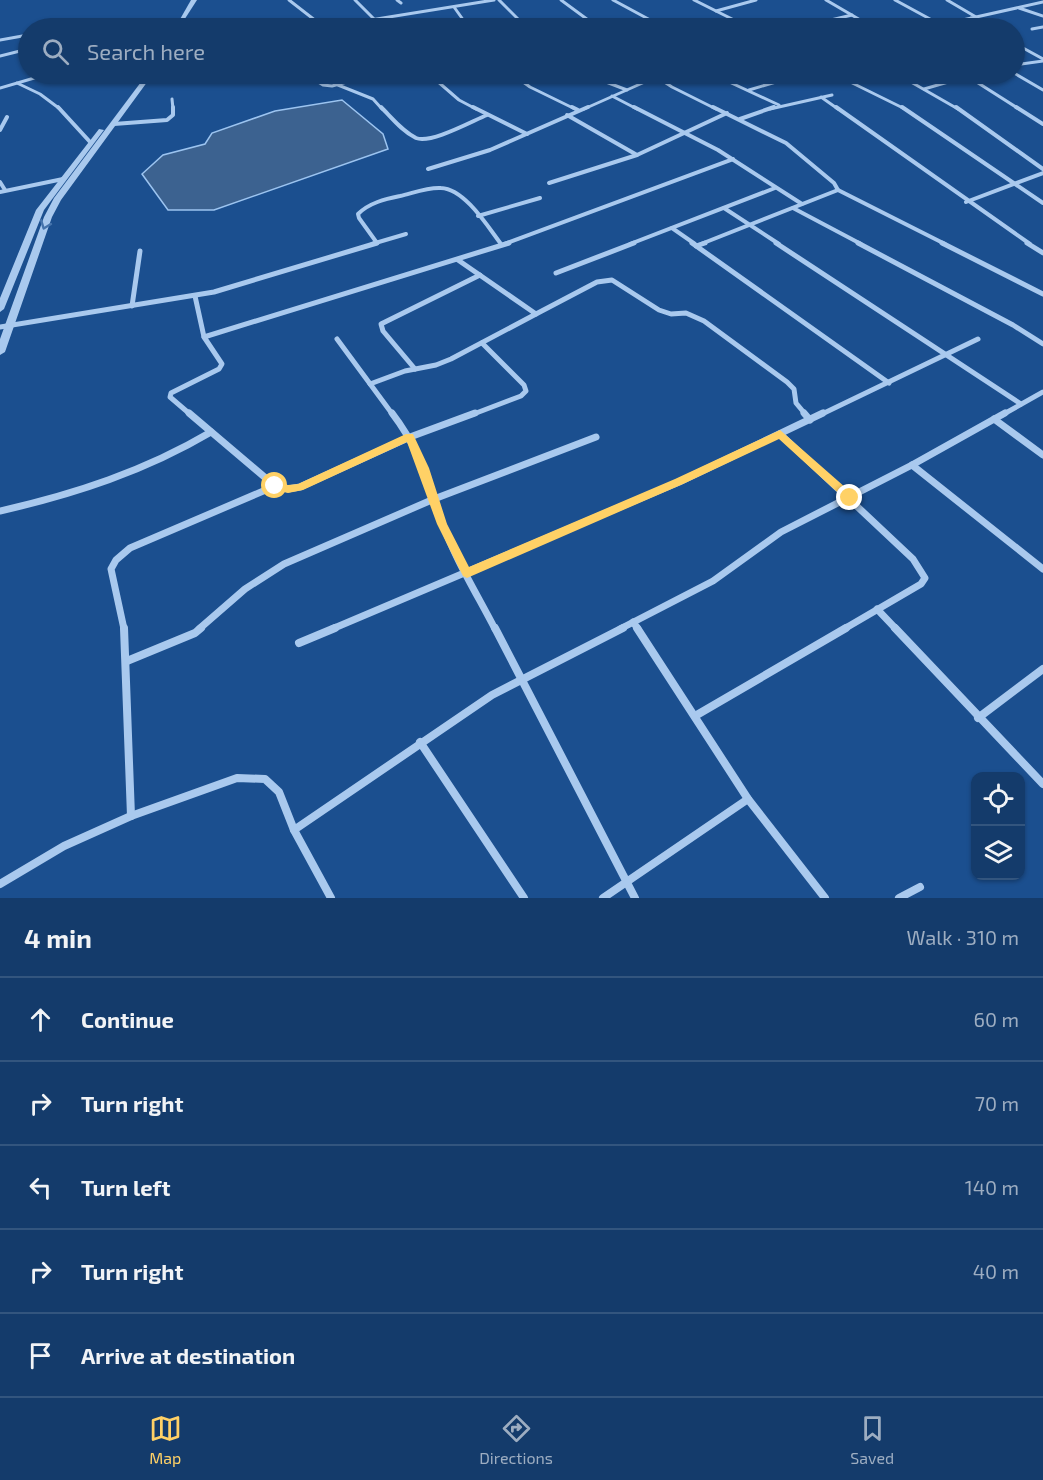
<!DOCTYPE html>
<meta charset="utf-8">
<style>
:root{--surface:#143b6b;--page:#1d4271;--text:#f1f3f6;--muted:#9dadc1;--line:#33557e;--accent:#ffd166}
body{margin:0;font-family:"Exo 2",sans-serif;background:var(--page);color:var(--text)}
.controls{position:absolute;right:18px;bottom:18px;display:grid;overflow:hidden;border-radius:12px;box-shadow:0 2px 4px #0004}
.controls button{width:54px;height:54px;display:grid;place-items:center;padding:0;border:0;border-bottom:2px solid var(--line);background:var(--surface);color:var(--text);font:30px sans-serif}
.stop{position:absolute;width:18px;height:18px;margin:-14px;border:4px solid #ffd166;border-radius:50%;background:#fff}
.stop.end{background:#ffd166;border-color:#fff;box-shadow:0 2px 6px #0008}
.list{margin:0;padding:0;list-style:none}
h2{display:flex;justify-content:space-between;align-items:center;height:78px;margin:0;padding:0 24px;font-size:26px}
h2 small{font-size:20px;font-weight:400;color:var(--muted)}
.list li{display:grid;grid-template-columns:39px 1fr auto;gap:18px;align-items:center;box-sizing:border-box;height:84px;padding:0 24px;border-top:2px solid var(--line)}
.list b{display:block;font-size:22px;white-space:nowrap}
.list em{font-size:20px;font-style:normal;color:var(--muted)}
.icon{flex:none;width:33px;height:33px;fill:none;stroke:currentColor;stroke-width:2;stroke-linecap:round;stroke-linejoin:round}
.map{position:relative;flex:none;width:1043px;height:898px;overflow:hidden}
.search{position:absolute;background:var(--surface);box-shadow:0 2px 4px #0004;left:18px;right:18px;top:18px;height:66px;display:flex;align-items:center;gap:15px;box-sizing:border-box;padding:0 21px;border-radius:33px;color:var(--muted);font-size:22px}
.sheet{height:498px;background:var(--surface)}
nav{display:flex;justify-content:space-around;align-items:center;box-sizing:border-box;height:84px;border-top:2px solid var(--line);background:var(--surface);font-size:16px;color:var(--muted)}
nav a{display:grid;justify-items:center;gap:3px}
nav .on{color:var(--accent)}
.map>svg:first-child{display:block}
.water{fill:#3c6290;stroke:#9cc4f0;stroke-width:1.5}
.lines{fill:none;stroke-linecap:round;stroke-linejoin:round}
.minor-far4{stroke:#a9c9ee;stroke-width:3}
.minor-far3{stroke:#a9c9ee;stroke-width:4}
.minor-far2{stroke:#a9c9ee;stroke-width:5}
.minor-far1{stroke:#a9c9ee;stroke-width:7}
.minor{stroke:#a9c9ee;stroke-width:8}
.tertiary{fill:#a9c9ee;fill-rule:evenodd}
.oneway{stroke:#4674ac}
.route{fill:#ffd166}
</style>
<div class="map">
<svg width="1043" height="898" viewBox="0 0 1043 898">
<rect width="100%" height="100%" fill="#1b4f8f"/>
<path class="water" d="M 342,100 L 383,134 L 388,149 L 214,210 L 168,210 L 142,174 L 163,155 L 205,144 L 212,133 L 275,111 Z"/>
<g class="lines">
<g class="minor-far4">
<path d="M 289,0 L 325,28"/>
<path d="M 355,0 L 383,28"/>
<path d="M 397,0 L 401,3"/>
<path d="M 499,0 L 527,28"/>
<path d="M 561,0 L 599,28"/>
<path d="M 613,0 L 665,28"/>
<path d="M 694,0 L 746,26"/>
<path d="M 826,0 L 874,28"/>
<path d="M 895,0 L 941,25"/>
<path d="M 947,0 L 976,17"/>
<path d="M 454,7 L 469,28"/>
<path d="M 1019,8 L 1043,16"/>
<path d="M 716,11 L 756,0"/>
<path d="M 971,18 L 989,28"/>
<path d="M 321,28 L 494,0"/>
<path d="M 417,28 L 463,20"/>
<path d="M 732,28 L 746,26 L 757,28"/>
<path d="M 797,28 L 852,15"/>
<path d="M 927,28 L 1043,2"/>
<path d="M 1032,29 L 1043,27"/>
<path d="M 0,40 L 28,35"/>
<path d="M 1014,43 L 1043,59"/>
<path d="M 0,56 L 28,49"/>
<path d="M 1014,65 L 1043,61"/>
<path d="M 1014,73 L 1043,90"/>
<path d="M 272,74 L 279,74"/>
<path d="M 305,74 L 323,85 L 332,86 L 377,74"/>
<path d="M 429,74 L 459,100 L 476,109"/>
<path d="M 512,74 L 530,87 L 575,109"/>
<path d="M 585,74 L 627,90"/>
<path d="M 652,74 L 672,87 L 716,109"/>
<path d="M 712,74 L 779,105"/>
<path d="M 834,74 L 905,109"/>
<path d="M 897,74 L 958,109"/>
<path d="M 964,74 L 1019,109"/>
<path d="M 145,82 L 236,74"/>
<path d="M 17,83 L 40,94 L 60,109"/>
<path d="M 338,85 L 373,99 L 382,109"/>
<path d="M 0,88 L 48,74"/>
<path d="M 924,89 L 969,76"/>
<path d="M 749,90 L 803,74"/>
<path d="M 612,96 L 637,109"/>
<path d="M 821,97 L 838,109"/>
<path d="M 172,99 L 173,109"/>
<path d="M 584,109 L 656,77 L 691,74"/>
<path d="M 770,109 L 832,95"/>
</g>
<g class="minor-far3">
<path d="M 58,107 L 91,143"/>
<path d="M 381,107 C 392,118 402,131 416,138 C 431,144 472,121 487,115"/>
<path d="M 473,107 L 527,134"/>
<path d="M 572,107 L 578,110"/>
<path d="M 634,107 L 718,150 L 802,204"/>
<path d="M 713,107 L 786,143 L 834,183 L 838,190 L 945,244"/>
<path d="M 836,107 L 1030,244"/>
<path d="M 902,107 L 1043,203"/>
<path d="M 956,107 L 1043,169"/>
<path d="M 1016,107 L 1043,124"/>
<path d="M 567,115 L 637,155"/>
<path d="M 740,119 L 774,107"/>
<path d="M 114,124 L 167,120 L 173,115 L 173,107"/>
<path d="M 0,130 L 7,117"/>
<path d="M 428,169 L 490,150 L 588,107"/>
<path d="M 0,182 L 5,190"/>
<path d="M 549,183 L 637,155 L 727,113"/>
<path d="M 0,192 L 63,179"/>
<path d="M 966,202 L 1043,173"/>
<path d="M 724,208 L 779,244"/>
<path d="M 793,208 L 861,244"/>
<path d="M 478,216 L 540,198"/>
<path d="M 672,228 L 695,244"/>
<path d="M 377,243 L 359,218 L 358,214 C 369,203 385,199 400,196 C 413,193 428,187 441,188 C 465,189 488,227 501,244"/>
<path d="M 372,244 L 406,234"/>
<path d="M 504,244 L 733,159"/>
<path d="M 630,244 L 775,188"/>
<path d="M 701,244 L 838,190"/>
</g>
<g class="minor-far2">
<path d="M 692,243 L 889,383"/>
<path d="M 776,243 L 1021,404"/>
<path d="M 858,243 L 1013,325 L 1043,344"/>
<path d="M 942,243 L 1043,294"/>
<path d="M 1027,243 L 1043,253"/>
<path d="M 696,246 L 705,243"/>
<path d="M 556,273 L 634,243"/>
<path d="M 132,306 L 140,251"/>
<path d="M 536,314 L 597,282 L 612,280 L 659,310 L 671,314 L 686,313 L 704,321 L 787,382 L 794,389 L 796,403 L 806,415"/>
<path d="M 0,327 L 214,292 L 377,243"/>
<path d="M 204,337 L 509,243"/>
<path d="M 337,339 L 393,415"/>
<path d="M 415,369 L 383,331 L 381,324 L 480,275"/>
<path d="M 370,384 L 405,371 L 436,365 L 451,359 L 536,314 L 458,260"/>
<path d="M 191,415 L 170,397 L 171,393 L 219,369 L 222,364 L 204,337 L 195,296"/>
<path d="M 471,415 L 521,396 L 526,391 L 524,385 L 482,343"/>
<path d="M 820,415 L 978,339"/>
<path d="M 1002,415 L 1043,392"/>
</g>
<g class="minor-far1">
<path d="M 189,413 L 275,486 L 288,489 L 300,487 L 410,437 L 475,413"/>
<path d="M 392,413 C 421,451 426,479 442,522 C 455,559 477,594 495,629"/>
<path d="M 804,413 L 810,420"/>
<path d="M 994,419 L 1043,455"/>
<path d="M 780,434 L 913,559 L 925,578 L 921,584 L 844,629"/>
<path d="M 912,465 L 1043,569"/>
<path d="M 0,511 C 75,494 145,471 211,432"/>
<path d="M 877,609 L 896,629"/>
<path d="M 633,622 L 638,629"/>
<path d="M 124,629 L 111,569 L 116,560 L 130,548 L 275,486"/>
<path d="M 199,629 L 245,589 L 284,564 L 434,499 L 596,437"/>
<path d="M 332,629 L 679,482 L 823,413"/>
<path d="M 620,629 L 713,581 L 781,532 L 912,465 L 1005,413"/>
</g>
<g class="minor">
<path d="M 124,628 L 131,816"/>
<path d="M 495,628 L 635,898"/>
<path d="M 637,628 L 748,799 L 825,898"/>
<path d="M 895,628 L 1043,784"/>
<path d="M 299,643 L 335,628"/>
<path d="M 127,661 L 195,633 L 201,628"/>
<path d="M 695,716 L 846,628"/>
<path d="M 978,718 L 1043,669"/>
<path d="M 420,742 L 524,898"/>
<path d="M 294,830 L 492,695 L 623,628"/>
<path d="M 0,884 L 64,846 L 131,816 L 237,778 L 265,779 L 279,792 L 294,830 L 331,898"/>
<path d="M 603,898 L 748,799"/>
<path d="M 899,898 L 920,887"/>
</g>
<g class="tertiary">
<path d="M 191,0 L 197,0 L 179,28 L 175,28 Z"/>
<path d="M 147,74 L 153,74 L 61,200 L 52,217 L 5,352 L 0,355 L 0,339 L 44,217 L 54,198 Z"/>
<path d="M 99,129 L 104,130 L 44,210 L 4,309 L 0,312 L 0,298 L 36,210 Z"/>
</g>
</g>
<defs><path id="oneway-chevron" d="M-2-3.5L2.5 0L-2 3.5" fill="none" stroke-width="1.6" stroke-linecap="round" stroke-linejoin="round" transform="scale(1.5)"/></defs>
<use class="oneway" href="#oneway-chevron" transform="translate(45 225) rotate(111)"/>
<path class="route" d="M 780,430 L 854,495 L 854,501 L 847,501 L 779,439 L 683,484 L 467,578 L 463,576 L 437,524 L 407,442 L 303,490 L 288,493 L 272,489 L 270,486 L 275,482 L 288,485 L 298,484 L 406,434 L 413,434 L 429,468 L 447,524 L 469,567 L 675,479 Z"/>
</svg>
<div class="controls">
<button><svg class="icon" aria-label="locate" viewBox="0 0 24 24"><circle cx="12" cy="12" r="6"/><path d="M12 2v4M12 18v4M2 12h4M18 12h4"/></svg></button>
<button><svg class="icon" aria-label="layers" viewBox="0 0 24 24"><path d="M12 4l9 5-9 5-9-5zM3 14l9 5 9-5"/></svg></button>
</div>
<div class="stop" style="left:275px;top:486px"></div>
<div class="stop end" style="left:850px;top:498px"></div>
<div class="search"><svg class="icon" aria-label="search" viewBox="0 0 24 24"><circle cx="10" cy="10" r="6"/><path d="M15 15l6 6"/></svg>Search here</div>
</div>
<section class="sheet">
<h2>4 min<small>Walk · 310 m</small></h2>
<ul class="list">
<li><svg class="icon" aria-label="ahead" viewBox="0 0 24 24"><path d="M12 20V5M6 11l6-6 6 6"/></svg><div><b>Continue</b></div><em>60 m</em></li>
<li><svg class="icon" aria-label="right" viewBox="0 0 24 24"><path d="M7 20v-9h11M14 6l5 5-5 5"/></svg><div><b>Turn right</b></div><em>70 m</em></li>
<li><svg class="icon" aria-label="left" viewBox="0 0 24 24"><path d="M17 20v-9H6M10 6l-5 5 5 5"/></svg><div><b>Turn left</b></div><em>140 m</em></li>
<li><svg class="icon" aria-label="right" viewBox="0 0 24 24"><path d="M7 20v-9h11M14 6l5 5-5 5"/></svg><div><b>Turn right</b></div><em>40 m</em></li>
<li><svg class="icon" aria-label="arrive" viewBox="0 0 24 24"><path d="M6 21V4h12l-3 4 3 4H6"/></svg><div><b>Arrive at destination</b></div></li>
</ul>
</section>
<nav>
<a class="on"><svg class="icon" aria-label="map" viewBox="0 0 24 24"><path d="M3 6l6-2 6 2 6-2v14l-6 2-6-2-6 2zM9 4v14M15 6v14"/></svg>Map</a>
<a><svg class="icon" aria-label="directions" viewBox="0 0 24 24"><path d="M12 3l9 9-9 9-9-9zM9 14v-3h6M13 9l2 2-2 2"/></svg>Directions</a>
<a><svg class="icon" aria-label="saved" viewBox="0 0 24 24"><path d="M7 4h10v16l-5-4-5 4z"/></svg>Saved</a>
</nav>
